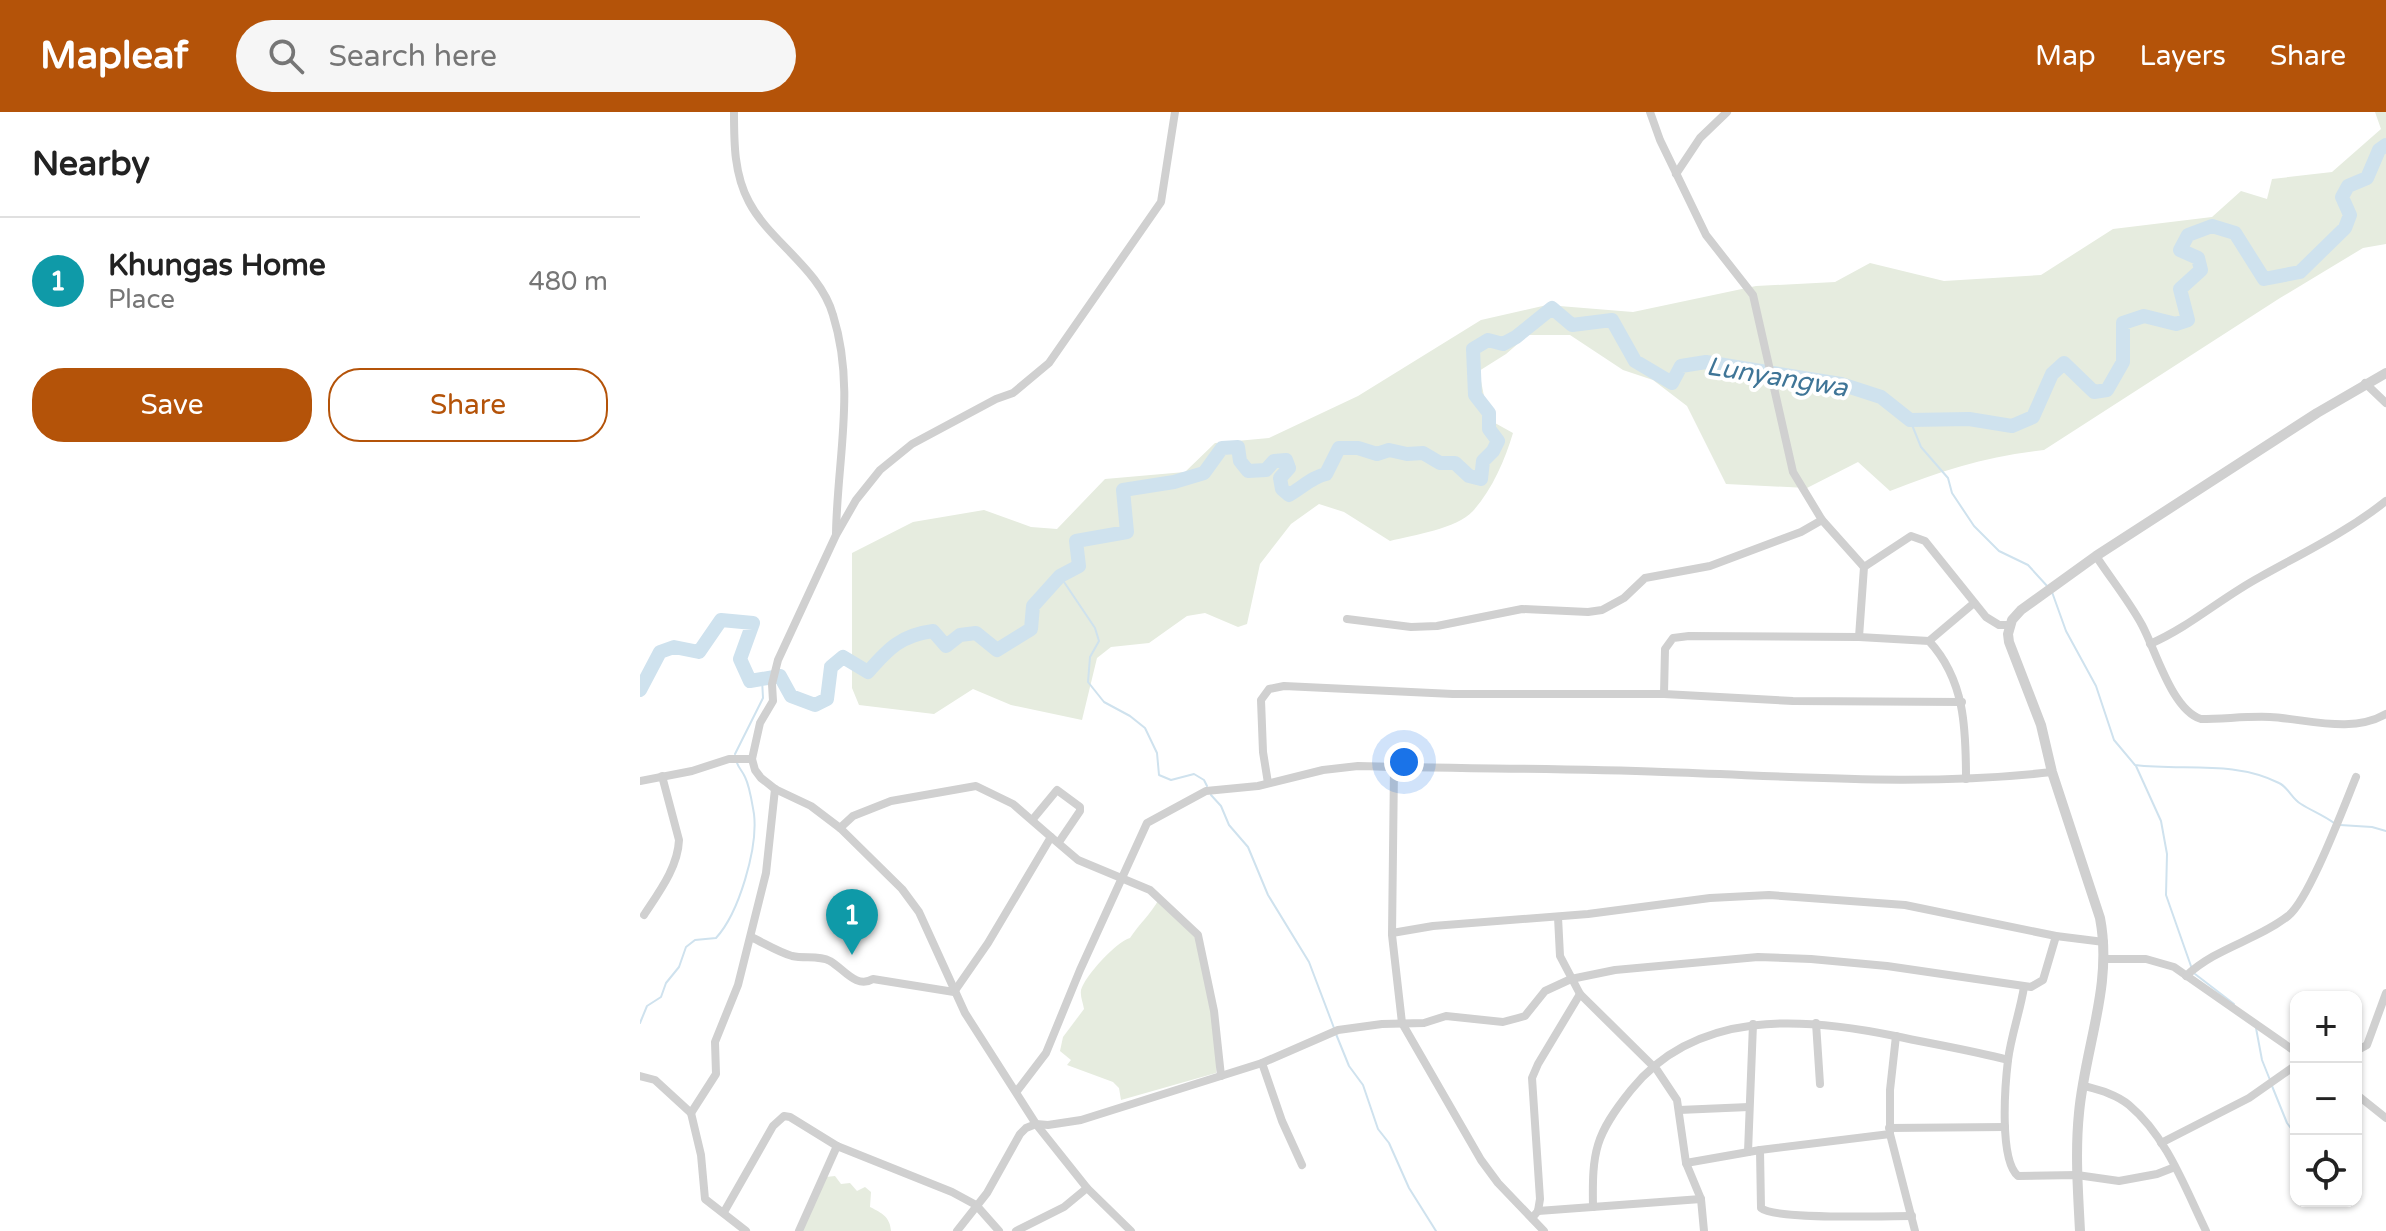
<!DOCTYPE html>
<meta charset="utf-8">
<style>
:root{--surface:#fff;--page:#f6f6f6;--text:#222;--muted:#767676;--line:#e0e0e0;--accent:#b45309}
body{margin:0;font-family:"Varela Round",sans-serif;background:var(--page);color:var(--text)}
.controls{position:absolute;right:24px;bottom:24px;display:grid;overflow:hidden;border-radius:16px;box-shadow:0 2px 6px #0004}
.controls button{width:72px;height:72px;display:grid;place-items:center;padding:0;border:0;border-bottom:2px solid var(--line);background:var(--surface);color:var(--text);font:40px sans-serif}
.you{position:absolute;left:764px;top:650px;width:28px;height:28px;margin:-20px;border:6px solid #fff;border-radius:50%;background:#1a73e8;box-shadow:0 0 0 12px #1a73e833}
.badge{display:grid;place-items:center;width:52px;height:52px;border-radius:50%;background:var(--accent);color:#fff;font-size:26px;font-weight:700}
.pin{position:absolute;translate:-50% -66px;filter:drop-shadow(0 2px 4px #0008)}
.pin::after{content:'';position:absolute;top:42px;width:28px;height:24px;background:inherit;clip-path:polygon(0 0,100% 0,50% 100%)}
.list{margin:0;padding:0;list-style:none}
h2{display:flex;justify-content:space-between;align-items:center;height:104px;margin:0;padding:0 32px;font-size:34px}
h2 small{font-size:26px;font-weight:400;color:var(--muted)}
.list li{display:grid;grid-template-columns:52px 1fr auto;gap:24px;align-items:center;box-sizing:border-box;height:128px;padding:0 32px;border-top:2px solid var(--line)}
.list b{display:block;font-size:30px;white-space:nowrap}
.list p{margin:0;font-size:26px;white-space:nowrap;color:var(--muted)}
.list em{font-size:26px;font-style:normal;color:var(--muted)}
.actions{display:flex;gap:16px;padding:24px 32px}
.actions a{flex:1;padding:18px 0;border:2px solid var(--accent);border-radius:32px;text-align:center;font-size:28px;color:var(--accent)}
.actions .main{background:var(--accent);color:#fff}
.icon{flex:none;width:44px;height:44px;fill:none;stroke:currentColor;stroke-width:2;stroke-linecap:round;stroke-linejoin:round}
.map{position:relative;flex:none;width:1746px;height:1119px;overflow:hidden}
header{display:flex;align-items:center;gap:48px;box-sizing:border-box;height:112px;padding:0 40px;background:var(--accent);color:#fff}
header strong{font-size:38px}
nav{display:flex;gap:44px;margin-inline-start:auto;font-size:28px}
.search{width:560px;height:72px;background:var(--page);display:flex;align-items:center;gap:20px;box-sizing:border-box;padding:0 28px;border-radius:44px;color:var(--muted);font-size:30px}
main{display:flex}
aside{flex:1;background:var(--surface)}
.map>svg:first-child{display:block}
.green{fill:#e6ecdf}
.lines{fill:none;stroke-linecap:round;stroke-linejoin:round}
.stream{stroke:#cfe2ee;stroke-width:2}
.river{stroke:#cfe2ee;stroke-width:14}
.minor{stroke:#d0d0d0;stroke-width:8}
.tertiary{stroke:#d0d0d0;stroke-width:10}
.labels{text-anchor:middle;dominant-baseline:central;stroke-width:8;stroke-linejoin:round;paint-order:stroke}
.water-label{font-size:26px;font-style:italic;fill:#3f7597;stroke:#fff}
</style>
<header>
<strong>Mapleaf</strong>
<div class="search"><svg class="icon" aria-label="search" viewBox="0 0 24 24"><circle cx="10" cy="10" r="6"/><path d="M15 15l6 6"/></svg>Search here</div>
<nav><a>Map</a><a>Layers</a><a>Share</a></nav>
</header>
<main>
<aside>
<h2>Nearby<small></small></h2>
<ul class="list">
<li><span class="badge" style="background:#0f9aa8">1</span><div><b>Khungas Home</b><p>Place</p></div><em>480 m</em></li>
</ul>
<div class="actions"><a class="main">Save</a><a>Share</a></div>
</aside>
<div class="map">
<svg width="1746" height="1119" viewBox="0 0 1746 1119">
<rect width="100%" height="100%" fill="#fff"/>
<g class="green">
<path d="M 1735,0 L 1746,0 L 1746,132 L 1723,136 L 1640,186 L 1404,338 C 1347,344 1303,358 1250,379 L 1218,350 L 1167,376 L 1086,372 L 1047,294 L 1013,268 L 983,258 L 930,223 L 888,223 L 866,242 L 839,259 L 844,284 L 855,311 L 873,321 C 865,348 852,378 833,399 C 816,417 774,423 750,429 L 704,400 L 679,392 L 651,412 L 620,452 L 607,512 L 598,515 L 565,501 L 547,504 L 509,531 L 471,535 L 457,546 L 442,608 L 371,593 L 333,577 L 294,602 L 219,593 L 212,576 L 212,441 L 273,410 L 344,398 L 391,415 L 417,417 L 465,367 L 545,360 L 575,331 L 629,326 L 718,284 L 841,208 L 907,193 L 993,200 L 1116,174 L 1195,170 L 1230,151 L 1304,169 L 1401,163 L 1473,117 L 1572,105 L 1601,79 L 1627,87 L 1632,67 L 1692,60 L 1741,17 Z"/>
<path d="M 519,787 L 556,823 L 568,870 L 577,951 L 576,961 L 481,988 L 479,976 L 473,970 L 427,953 L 431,948 L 420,939 L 423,925 L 444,897 C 443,890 440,885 441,878 C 445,864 476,830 490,826 C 500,811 510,803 519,787 Z"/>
<path d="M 195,1064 L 201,1072 L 210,1071 L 217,1079 L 225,1075 L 231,1080 L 230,1095 C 242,1101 250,1105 251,1119 L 162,1119 L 186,1065 Z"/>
</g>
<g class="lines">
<g class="stream">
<path d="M 1270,308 L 1281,335 L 1308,366 L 1312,381 L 1334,414 L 1359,439 L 1388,453 L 1408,475"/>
<path d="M 420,464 L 455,516 L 459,529 L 450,545 L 448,570 L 464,590 L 490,604 L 505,616 L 517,641 L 519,663 L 531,668 L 554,662 L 564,668 L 567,674"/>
<path d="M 1412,480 L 1426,519 L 1456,574 L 1474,628 L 1495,653 C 1543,659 1594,648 1639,671 C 1648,675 1652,687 1661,692 C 1672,699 1683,703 1694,711"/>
<path d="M 95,642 L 123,586 L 122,567"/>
<path d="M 1496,654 L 1521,709 L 1527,742 L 1526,783 L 1552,857"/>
<path d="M 571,683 L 581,694 L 589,713 L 608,735 L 628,783 L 669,850 L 694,916"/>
<path d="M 1700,713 L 1732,715 L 1746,719"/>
<path d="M 1555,862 L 1594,892"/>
<path d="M 0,911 L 7,894 L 21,885 L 26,871 L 39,855 L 46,835 L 55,828 L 76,826 C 99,801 118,736 114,702 C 112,691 110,675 105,665 C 102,658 98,656 96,648"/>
<path d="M 1616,916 L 1622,948 L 1630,968"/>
<path d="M 696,922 L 709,954 L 723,973 L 738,1017 L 749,1031 L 769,1076 L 796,1119"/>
<path d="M 1632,974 L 1647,1011 L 1656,1023"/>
</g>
<path class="river" d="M 0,578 L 20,540 L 34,535 L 59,540 L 81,508 L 113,511 L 100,547 L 110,569 L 140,564 L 151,584 L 175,593 L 187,587 L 191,555 L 203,545 L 228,560 C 248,537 261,523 293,519 L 306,534 L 320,523 L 336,521 L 357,538 L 391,517 L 393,494 L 420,464 L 439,454 L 436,429 L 487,420 L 483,378 L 534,370 L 564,361 L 582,336 L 598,335 L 600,349 L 608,359 L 626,358 L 634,349 L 646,348 L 649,356 L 640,366 L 642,377 L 649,383 C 663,375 672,365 686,362 L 699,336 L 718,336 L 737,342 L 749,338 L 767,342 L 783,341 L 800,351 L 815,351 L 829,364 L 841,367 L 843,349 L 853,339 L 858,329 L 849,317 L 849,301 L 835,283 L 833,237 L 848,228 L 863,232 L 876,225 L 912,196 L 932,213 L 972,208 L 995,249 L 1032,271 L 1041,254 L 1066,250 L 1201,272 L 1241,285 L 1270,308 L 1329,307 L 1372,314 L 1393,305 L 1412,262 L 1424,251 L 1454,280 L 1467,278 L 1483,250 L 1483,211 L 1504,204 L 1536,212 L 1548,208 L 1540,177 L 1561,158 L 1558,146 L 1540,138 L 1548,123 L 1572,114 L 1595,121 L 1624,167 L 1660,160 L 1705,116 L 1710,103 L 1702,85 L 1708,74 L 1727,66 L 1739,38 L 1746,33"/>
<g class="minor">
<path d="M 94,0 C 94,31 94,62 109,90 C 130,130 180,157 193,203 C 216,276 197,348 196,422"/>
<path d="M 1010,0 L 1020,28 L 1066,123 L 1113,183 L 1153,360 L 1182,408 L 1224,455"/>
<path d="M 1036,62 L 1060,26 L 1087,0"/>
<path d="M 1725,271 L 1746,291"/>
<path d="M 1456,444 C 1471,467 1489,489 1502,513 C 1516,539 1532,598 1561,607 C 1584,607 1607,604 1630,605 C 1667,607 1712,622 1746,602"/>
<path d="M 707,507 L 771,515 L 797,514 L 882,497 L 948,500 L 962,498 L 984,486 L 1005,466 L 1070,454 L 1161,420 L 1182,408"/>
<path d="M 1219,525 L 1224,455 L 1271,424 L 1285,429 L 1346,505 L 1359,513 L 1369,513"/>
<path d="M 1289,529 L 1334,491"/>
<path d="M 1510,532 C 1551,514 1581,486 1620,465 C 1663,441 1707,420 1746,389"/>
<path d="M 1024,582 L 1025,537 L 1033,526 L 1049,524 L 1219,525 L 1289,529 C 1325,568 1326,617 1326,667"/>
<path d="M 754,655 L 752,823 L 762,911 L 841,1048 L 858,1071 L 904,1119"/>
<path d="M 0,669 L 52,659 L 89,647 L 112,647"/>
<path d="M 628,671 L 623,640 L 621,588 L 629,577 L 644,574 L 813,582 L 1024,582 L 1153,589 L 1322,590"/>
<path d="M 393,707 L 417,678 L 440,695 L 440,699 L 419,730"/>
<path d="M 200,716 L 213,704 L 251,689 L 336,674 L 373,692 L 411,725"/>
<path d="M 4,803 C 19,780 38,755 39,728 L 22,664"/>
<path d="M 918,805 L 920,844 L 940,882 L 1017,958 L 1037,988 L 1046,1051 L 1061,1087 L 1064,1119"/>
<path d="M 752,821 L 793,814 L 948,802 L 1070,786 L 1129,783 L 1265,793 L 1416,824 L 1464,830"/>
<path d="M 111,825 C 124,831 138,840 152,844 C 165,847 178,843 190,849 C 204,857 216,877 233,867 L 314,880 L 348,831 L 411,725 L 438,748 L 510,778 L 558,823 L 574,899 L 581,964"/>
<path d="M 1464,847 L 1506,847 L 1534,855 L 1656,940"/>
<path d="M 1546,864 C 1577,835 1616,829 1648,804 C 1669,788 1704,694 1716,665"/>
<path d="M 1384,875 C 1380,900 1371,924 1368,948 C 1365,973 1359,1048 1378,1064 L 1437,1063 L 1479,1069 L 1517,1062 L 1535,1055"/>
<path d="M 1176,911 L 1180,972"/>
<path d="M 1256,924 L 1250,978 L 1250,1022 L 1275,1119"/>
<path d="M 1716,939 L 1727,933 L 1746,881"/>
<path d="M 622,951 L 642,1009 L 662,1053"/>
<path d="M 0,964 L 15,968 L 51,1001 L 61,1043 L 65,1087 L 106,1119"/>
<path d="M 1444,974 C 1459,978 1476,982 1489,993 C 1527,1025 1545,1076 1566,1119"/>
<path d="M 377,979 L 406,941 L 440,858 L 507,711 L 566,679 L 618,674 L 683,658 L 718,654 C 820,657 921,656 1023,660 C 1153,664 1283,675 1412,660"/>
<path d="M 1716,982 L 1746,1006"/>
<path d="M 1039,998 L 1109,995"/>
<path d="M 51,1001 L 76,962 L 75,930 L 98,873 L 126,761 L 135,677"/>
<path d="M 1249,1016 L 1365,1015"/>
<path d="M 1521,1031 L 1609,986 L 1656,953"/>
<path d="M 1120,1038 L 1121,1096 C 1135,1108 1245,1104 1272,1104"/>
<path d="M 1108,1040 L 1113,912"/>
<path d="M 1046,1051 L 1120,1038 L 1250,1022"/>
<path d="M 953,1095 C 952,1039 955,1023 991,978 C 1056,897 1163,905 1255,924 C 1292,932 1330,938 1368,948"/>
<path d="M 898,1099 L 1061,1087"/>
<path d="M 84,1100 L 133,1014 L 144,1004 L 150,1005 L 197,1034 L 312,1080 L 336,1093 L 359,1119"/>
<path d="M 892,1106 L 898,1099 L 900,1087 L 892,966 L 898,952 L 940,882"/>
<path d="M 159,1119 L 197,1034"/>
<path d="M 317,1119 L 347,1081 L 380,1022 L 386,1016 L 396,1012 L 408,1013 L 441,1008 L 622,951 L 698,918 L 742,912 L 784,911 L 806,904 L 863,910 L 878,906 L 885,904 L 905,879 L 931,867 L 975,858 L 1118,845 L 1171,847 L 1247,854 L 1391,875 L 1403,868 L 1416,824"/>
<path d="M 376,1119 L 424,1095 L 447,1076"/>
<path d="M 491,1119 L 447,1076 L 396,1012 L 325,901 L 279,800 L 262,777 L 200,716 L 171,694 L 135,677 L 121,666 L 115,658 L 112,647 L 120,611 L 133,589 L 132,572 L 138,548 L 196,423 L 216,388 L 240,358 L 272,332 L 356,287 L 373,281 L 409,251 L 521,90 L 535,0"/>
</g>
<path class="tertiary" d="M 1440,1119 C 1438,1080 1435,1040 1439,1001 C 1445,935 1473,873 1460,806 L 1412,660 L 1401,613 L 1369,530 L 1368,522 L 1372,508 L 1381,498 L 1456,444 L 1677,301 L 1746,261"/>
</g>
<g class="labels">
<g class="water-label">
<text transform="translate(1137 265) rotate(9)">Lunyangwa</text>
</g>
</g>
</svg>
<div class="controls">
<button>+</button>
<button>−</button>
<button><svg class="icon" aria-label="locate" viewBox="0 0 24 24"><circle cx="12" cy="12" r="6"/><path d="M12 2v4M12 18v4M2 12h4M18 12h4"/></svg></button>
</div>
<div class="you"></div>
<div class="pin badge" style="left:212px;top:843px;background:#0f9aa8">1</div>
</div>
</main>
